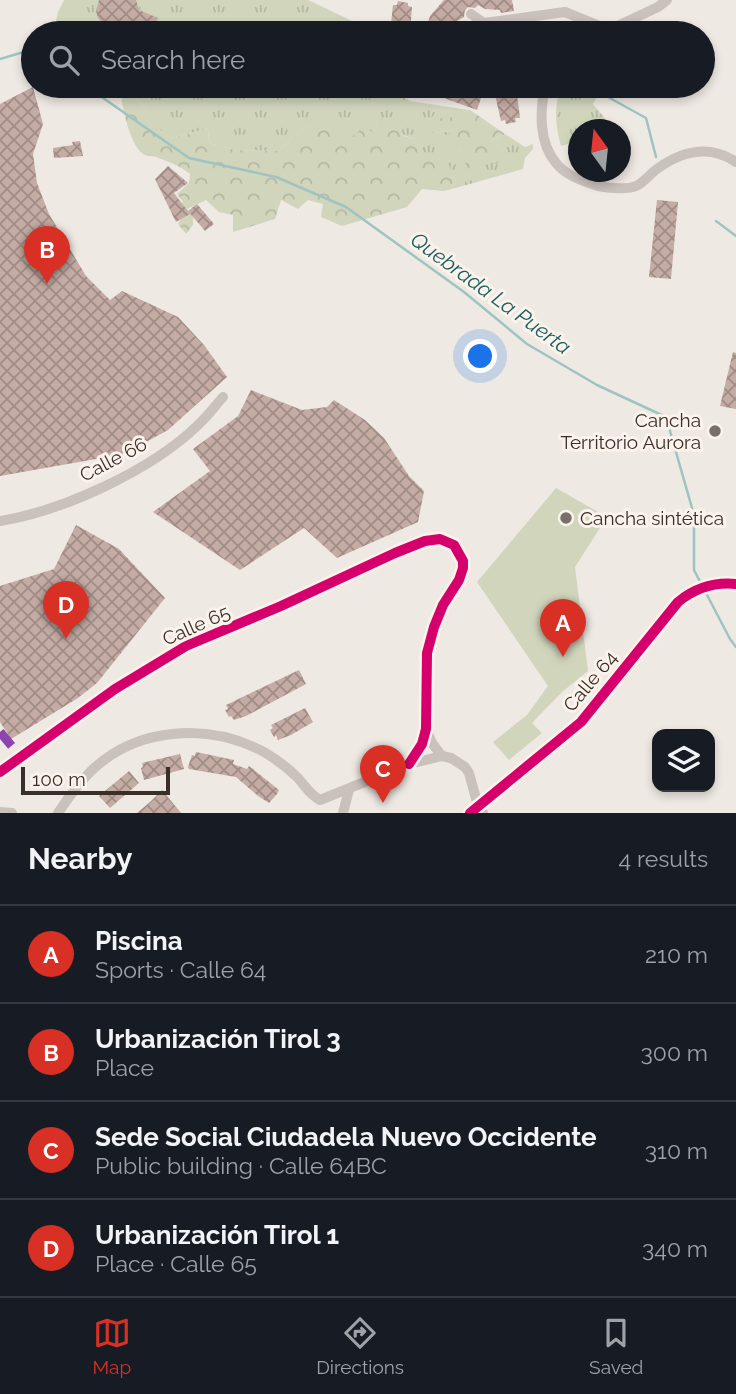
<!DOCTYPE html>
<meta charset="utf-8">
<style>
:root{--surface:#171b24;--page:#242831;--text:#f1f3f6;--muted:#9ea1a6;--line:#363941;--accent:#d93025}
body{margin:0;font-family:Raleway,sans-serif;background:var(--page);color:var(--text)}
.controls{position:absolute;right:21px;bottom:21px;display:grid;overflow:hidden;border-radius:14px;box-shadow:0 4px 10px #0003}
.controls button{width:63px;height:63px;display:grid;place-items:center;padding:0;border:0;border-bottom:2px solid var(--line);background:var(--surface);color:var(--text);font:35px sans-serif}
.compass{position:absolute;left:568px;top:119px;width:63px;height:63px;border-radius:50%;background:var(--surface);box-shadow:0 4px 10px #0003;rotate:345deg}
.scale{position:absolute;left:21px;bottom:18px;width:149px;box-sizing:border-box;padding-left:7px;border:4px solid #3a2e29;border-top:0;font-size:19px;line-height:24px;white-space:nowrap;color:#3a2e29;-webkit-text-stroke:5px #fbf3eb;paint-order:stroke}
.you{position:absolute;left:481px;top:357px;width:24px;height:24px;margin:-18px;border:5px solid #fff;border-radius:50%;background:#1a73e8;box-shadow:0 0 0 10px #1a73e833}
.badge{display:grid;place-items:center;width:46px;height:46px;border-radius:50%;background:var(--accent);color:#fff;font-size:23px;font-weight:700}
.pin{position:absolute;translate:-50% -58px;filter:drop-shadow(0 2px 4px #0008)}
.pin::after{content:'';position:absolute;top:37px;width:24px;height:21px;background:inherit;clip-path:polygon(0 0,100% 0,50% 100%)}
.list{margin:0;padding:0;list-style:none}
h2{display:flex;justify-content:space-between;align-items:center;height:91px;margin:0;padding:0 28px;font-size:30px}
h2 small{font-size:23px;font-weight:400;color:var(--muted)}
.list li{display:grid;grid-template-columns:46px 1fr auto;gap:21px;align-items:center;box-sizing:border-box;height:98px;padding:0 28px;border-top:2px solid var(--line)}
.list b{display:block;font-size:26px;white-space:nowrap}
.list p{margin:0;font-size:23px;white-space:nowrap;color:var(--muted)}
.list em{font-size:23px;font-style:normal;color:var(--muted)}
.icon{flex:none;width:38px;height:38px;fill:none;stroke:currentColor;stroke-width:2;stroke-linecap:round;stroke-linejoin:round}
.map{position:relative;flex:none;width:736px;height:813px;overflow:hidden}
.search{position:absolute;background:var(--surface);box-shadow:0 4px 10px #0003;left:21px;right:21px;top:21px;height:77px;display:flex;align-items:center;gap:18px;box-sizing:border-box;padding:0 24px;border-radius:38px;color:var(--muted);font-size:26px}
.sheet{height:483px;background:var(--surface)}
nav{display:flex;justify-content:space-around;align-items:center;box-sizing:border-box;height:98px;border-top:2px solid var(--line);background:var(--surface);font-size:19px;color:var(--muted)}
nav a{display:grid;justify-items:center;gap:4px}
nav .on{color:var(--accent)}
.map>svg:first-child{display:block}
.grass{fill:url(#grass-tufts)}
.forest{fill:url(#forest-crowns)}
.green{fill:#d1d5bc}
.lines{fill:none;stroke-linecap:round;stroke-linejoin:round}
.stream{stroke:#9ec4c1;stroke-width:2.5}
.building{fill:url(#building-cross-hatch)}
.minor{stroke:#c9c1bc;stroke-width:10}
.quiet{stroke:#8e44ad;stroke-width:9;stroke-dasharray:18 9;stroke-linecap:butt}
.cycleway-casing{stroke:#fbf3eb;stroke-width:15}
.cycleway{stroke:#d6006c;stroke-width:10}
.poi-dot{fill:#796f6a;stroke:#fbf3eb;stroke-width:2.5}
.labels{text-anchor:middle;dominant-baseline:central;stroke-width:6;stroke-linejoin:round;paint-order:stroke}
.poi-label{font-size:19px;fill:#3a2e29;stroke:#fbf3eb;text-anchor:end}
.street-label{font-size:19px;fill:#3a2e29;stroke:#fbf3eb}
.water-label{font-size:21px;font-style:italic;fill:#1b5e5f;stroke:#fbf3eb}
</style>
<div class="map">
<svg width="736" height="813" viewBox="0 0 736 813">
<defs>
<pattern id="grass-tufts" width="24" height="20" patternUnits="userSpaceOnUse" patternTransform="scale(1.75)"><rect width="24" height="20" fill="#d1d5bc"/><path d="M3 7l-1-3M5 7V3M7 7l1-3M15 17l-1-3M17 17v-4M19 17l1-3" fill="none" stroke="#b4b7a2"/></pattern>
<pattern id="forest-crowns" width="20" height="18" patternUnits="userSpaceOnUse" patternTransform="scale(1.75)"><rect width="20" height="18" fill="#d1d5bc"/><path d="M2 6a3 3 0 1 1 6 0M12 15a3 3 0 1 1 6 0" fill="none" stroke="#b4b7a2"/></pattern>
<pattern id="building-cross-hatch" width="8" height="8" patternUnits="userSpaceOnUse" patternTransform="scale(1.75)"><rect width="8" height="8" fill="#c4aba4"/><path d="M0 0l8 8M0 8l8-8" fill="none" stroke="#a08c86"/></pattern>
</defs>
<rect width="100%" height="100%" fill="#efe9e3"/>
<g class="grass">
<path d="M 64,0 L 308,0 L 363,26 L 364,33 L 53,33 L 58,12 Z"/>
<path d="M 126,86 L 385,86 L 410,101 L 470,110 C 454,113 445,121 434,133 L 450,131 L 459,150 L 466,153 L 466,169 L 476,159 L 503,151 L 491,141 L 505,134 L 525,147 L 533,144 L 533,149 L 525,158 L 523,169 L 452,189 L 454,175 L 420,158 L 415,139 C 401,136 390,127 376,122 L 381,129 L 386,146 L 382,143 L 346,143 C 317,114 305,125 279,151 L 235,150 L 209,143 L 208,129 L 171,138 L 148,121 L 144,107 Z"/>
<path d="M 561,86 L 603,86 L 593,104 L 614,129 L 578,130 L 578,141 L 561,146 C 555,125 554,106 561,86 Z"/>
</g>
<g class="forest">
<path d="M 102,86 L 126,86 L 144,107 L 149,121 L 171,138 L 208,129 L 209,143 L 235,150 L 279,151 C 305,125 317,114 346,142 L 365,126 L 385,145 C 384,135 376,125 376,118 L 404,136 L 415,139 L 423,145 L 421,158 L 432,162 L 447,162 L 454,175 L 452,189 L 444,191 L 422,189 L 407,207 L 342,226 L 321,217 L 323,204 L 308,200 L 298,209 L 281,200 L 275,219 L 233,232 L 233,215 L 219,212 L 206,200 L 187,209 L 193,215 L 193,225 L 186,234 L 178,224 L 183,214 L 178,207 L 183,202 L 177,194 L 189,183 L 190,174 C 177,164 171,163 156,157 C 153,156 148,157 145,155 C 131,149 122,108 121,94 L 117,92 L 109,94 Z"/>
<path d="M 470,110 L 505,134 L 491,141 L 503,151 L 502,160 L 496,164 L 487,161 L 486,157 L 476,159 L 479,168 L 471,174 L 466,169 L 465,153 L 450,145 L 449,131 L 433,133 L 426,125 L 435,113 L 445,121 L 457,113 Z"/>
</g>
<path class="green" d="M 556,488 L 607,517 L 575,567 L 588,671 L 562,692 L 532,723 L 542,733 L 509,760 L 493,742 L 527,715 L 548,686 L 477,582 Z"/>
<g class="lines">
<g class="stream">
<path d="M 0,59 L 27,51 L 33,55"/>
<path d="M 86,86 L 189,158 L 276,177 L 346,207 L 464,292 L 527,344 L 597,385 L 666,417 L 694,515 L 694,570 L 730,639 L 736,647"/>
<path d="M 588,86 L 646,118 L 656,157"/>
<path d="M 716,221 L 736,236"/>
</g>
</g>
<g class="building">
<path d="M 99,0 L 136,0 L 139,10 L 158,18 L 154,27 L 169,33 L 148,33 L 131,26 L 121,31 L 107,28 L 98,18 L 96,11 Z"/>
<path d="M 444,0 L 512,0 L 514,11 L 501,13 L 500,10 L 485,9 L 478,5 L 475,8 L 468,7 L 465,10 L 464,17 L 452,24 L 450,33 L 425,33 L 430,16 Z"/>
<path d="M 398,1 L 408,3 L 408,6 L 412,7 L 410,33 L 390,33 L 393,5 L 397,5 Z"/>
<path d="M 427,86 L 485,86 L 477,110 L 444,98 Z"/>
<path d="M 493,86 L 516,86 L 520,118 L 515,118 L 516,122 L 506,124 L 505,120 L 501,121 Z"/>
<path d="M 33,87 L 43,124 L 33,154 L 37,183 L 49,214 L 86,276 L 110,300 L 122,291 L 178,317 L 204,345 L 227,377 L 168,430 L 124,454 L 0,476 L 0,104 Z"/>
<path d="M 80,141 L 83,156 L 54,158 L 53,148 L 73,145 L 72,142 Z"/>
<path d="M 168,166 L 188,183 L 174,193 L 190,214 L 176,222 L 155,179 Z"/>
<path d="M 657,200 L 678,202 L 671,279 L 649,277 Z"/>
<path d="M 197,204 L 214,224 L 205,231 L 188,211 Z"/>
<path d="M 733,352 L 736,353 L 736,409 L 720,406 Z"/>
<path d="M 251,390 L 302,410 L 327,407 L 334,400 L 365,420 L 384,438 L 409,476 L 424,491 L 418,522 L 337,558 L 304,528 L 240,570 L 153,512 L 210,471 L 193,449 L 238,416 Z"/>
<path d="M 76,525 L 119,549 L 165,598 L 97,683 L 78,698 L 11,739 L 0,722 L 0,586 L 54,569 Z"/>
<path d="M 299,670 L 306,684 L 246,716 L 234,720 L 231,716 L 229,717 L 225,710 L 228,709 L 226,705 Z"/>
<path d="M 305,708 L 313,722 L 291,735 L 278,740 L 276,735 L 274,737 L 270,730 L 273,728 L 271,725 Z"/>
<path d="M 196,752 L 234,760 L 233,764 L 247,769 L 249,766 L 279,790 L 277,794 L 269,803 L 258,796 L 236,777 L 189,769 L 188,767 L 192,755 L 195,756 Z"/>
<path d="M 180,754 L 184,769 L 144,780 L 141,768 L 143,767 L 142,763 Z"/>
<path d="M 129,771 L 139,783 L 110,808 L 99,796 Z"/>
<path d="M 162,790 L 181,813 L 137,813 L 150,802 Z"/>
</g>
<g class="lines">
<g class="minor">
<path d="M 471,14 L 484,23 L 565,12 L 609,30 L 658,7 L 667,0"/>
<path d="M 546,86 C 539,110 539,143 556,163 C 566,176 584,181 598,186 C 607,188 627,190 636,186 C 643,183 650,174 657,169 C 682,151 709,144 736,162"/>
<path d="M 0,521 C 63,511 152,470 198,425 C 207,417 215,406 223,397"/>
<path d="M 426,729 L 432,743 L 442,756"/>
<path d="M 0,772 L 115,689 L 186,646 L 281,606 L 395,553 L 425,541 L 440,539 L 454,545 L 463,561 L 463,568 L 459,580 L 443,605 L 434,627 L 427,653 L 426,729 L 422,744 L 409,764"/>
<path d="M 0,812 L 12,813"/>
<path d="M 58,813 C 68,798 78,784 91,771 C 138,726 209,723 264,752 C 276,759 288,768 298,778 C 306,787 309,794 320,800 L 409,764 L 442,756 L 451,758 L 465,767 L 469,773 L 478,806 L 483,813"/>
<path d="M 343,813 L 349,790"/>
<path d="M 470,813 L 581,722 L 678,602 C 695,588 715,582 736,584"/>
</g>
<path class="quiet" d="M 0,732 L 21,757"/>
<defs>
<g id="cycleway">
<path d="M 0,772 L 115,689 L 186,646 L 281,606 L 395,553 L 425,541 L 440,539 L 454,545 L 463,561 L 463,568 L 459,580 L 443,605 L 434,627 L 427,653 L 426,729 L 422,744 L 409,764"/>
<path d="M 470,813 L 581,722 L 678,602 C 695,588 715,582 736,584"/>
</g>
</defs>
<use href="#cycleway" class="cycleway-casing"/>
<use href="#cycleway" class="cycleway"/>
</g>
<g class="poi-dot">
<circle cx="715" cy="431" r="7"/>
<circle cx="566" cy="518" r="7"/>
</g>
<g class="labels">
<g class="poi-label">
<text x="701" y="420">Cancha<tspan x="701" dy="22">Territorio Aurora</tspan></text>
<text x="580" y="518" text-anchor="start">Cancha sintética</text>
</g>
<g class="street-label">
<text transform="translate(113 459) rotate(-28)">Calle 66</text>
<text transform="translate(196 625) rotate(-24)">Calle 65</text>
<text transform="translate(590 681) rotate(-50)">Calle 64</text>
</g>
<g class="water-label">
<text transform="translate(491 293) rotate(36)">Quebrada La Puerta</text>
</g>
</g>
</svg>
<div class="controls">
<button><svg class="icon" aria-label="layers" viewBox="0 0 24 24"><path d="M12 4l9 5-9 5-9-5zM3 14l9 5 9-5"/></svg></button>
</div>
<svg class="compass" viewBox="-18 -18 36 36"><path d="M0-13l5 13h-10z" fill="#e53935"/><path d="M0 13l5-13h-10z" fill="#9ea1a6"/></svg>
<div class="scale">100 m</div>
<div class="you"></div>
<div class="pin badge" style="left:563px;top:657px">A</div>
<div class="pin badge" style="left:47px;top:284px">B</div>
<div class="pin badge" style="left:383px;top:803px">C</div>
<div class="pin badge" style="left:66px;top:639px">D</div>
<div class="search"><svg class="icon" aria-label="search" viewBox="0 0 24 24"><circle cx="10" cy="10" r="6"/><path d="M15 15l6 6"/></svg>Search here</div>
</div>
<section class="sheet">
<h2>Nearby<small>4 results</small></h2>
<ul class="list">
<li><span class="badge">A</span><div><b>Piscina</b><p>Sports · Calle 64</p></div><em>210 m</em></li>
<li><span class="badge">B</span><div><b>Urbanización Tirol 3</b><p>Place</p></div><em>300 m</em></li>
<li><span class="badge">C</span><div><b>Sede Social Ciudadela Nuevo Occidente</b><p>Public building · Calle 64BC</p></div><em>310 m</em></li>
<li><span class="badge">D</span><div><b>Urbanización Tirol 1</b><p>Place · Calle 65</p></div><em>340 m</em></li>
</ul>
</section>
<nav>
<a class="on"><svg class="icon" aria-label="map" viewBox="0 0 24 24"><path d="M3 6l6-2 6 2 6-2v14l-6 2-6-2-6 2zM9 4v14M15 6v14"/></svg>Map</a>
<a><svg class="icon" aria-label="directions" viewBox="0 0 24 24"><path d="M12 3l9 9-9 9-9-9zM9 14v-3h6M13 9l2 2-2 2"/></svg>Directions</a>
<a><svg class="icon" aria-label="saved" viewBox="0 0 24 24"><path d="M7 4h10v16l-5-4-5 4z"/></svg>Saved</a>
</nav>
